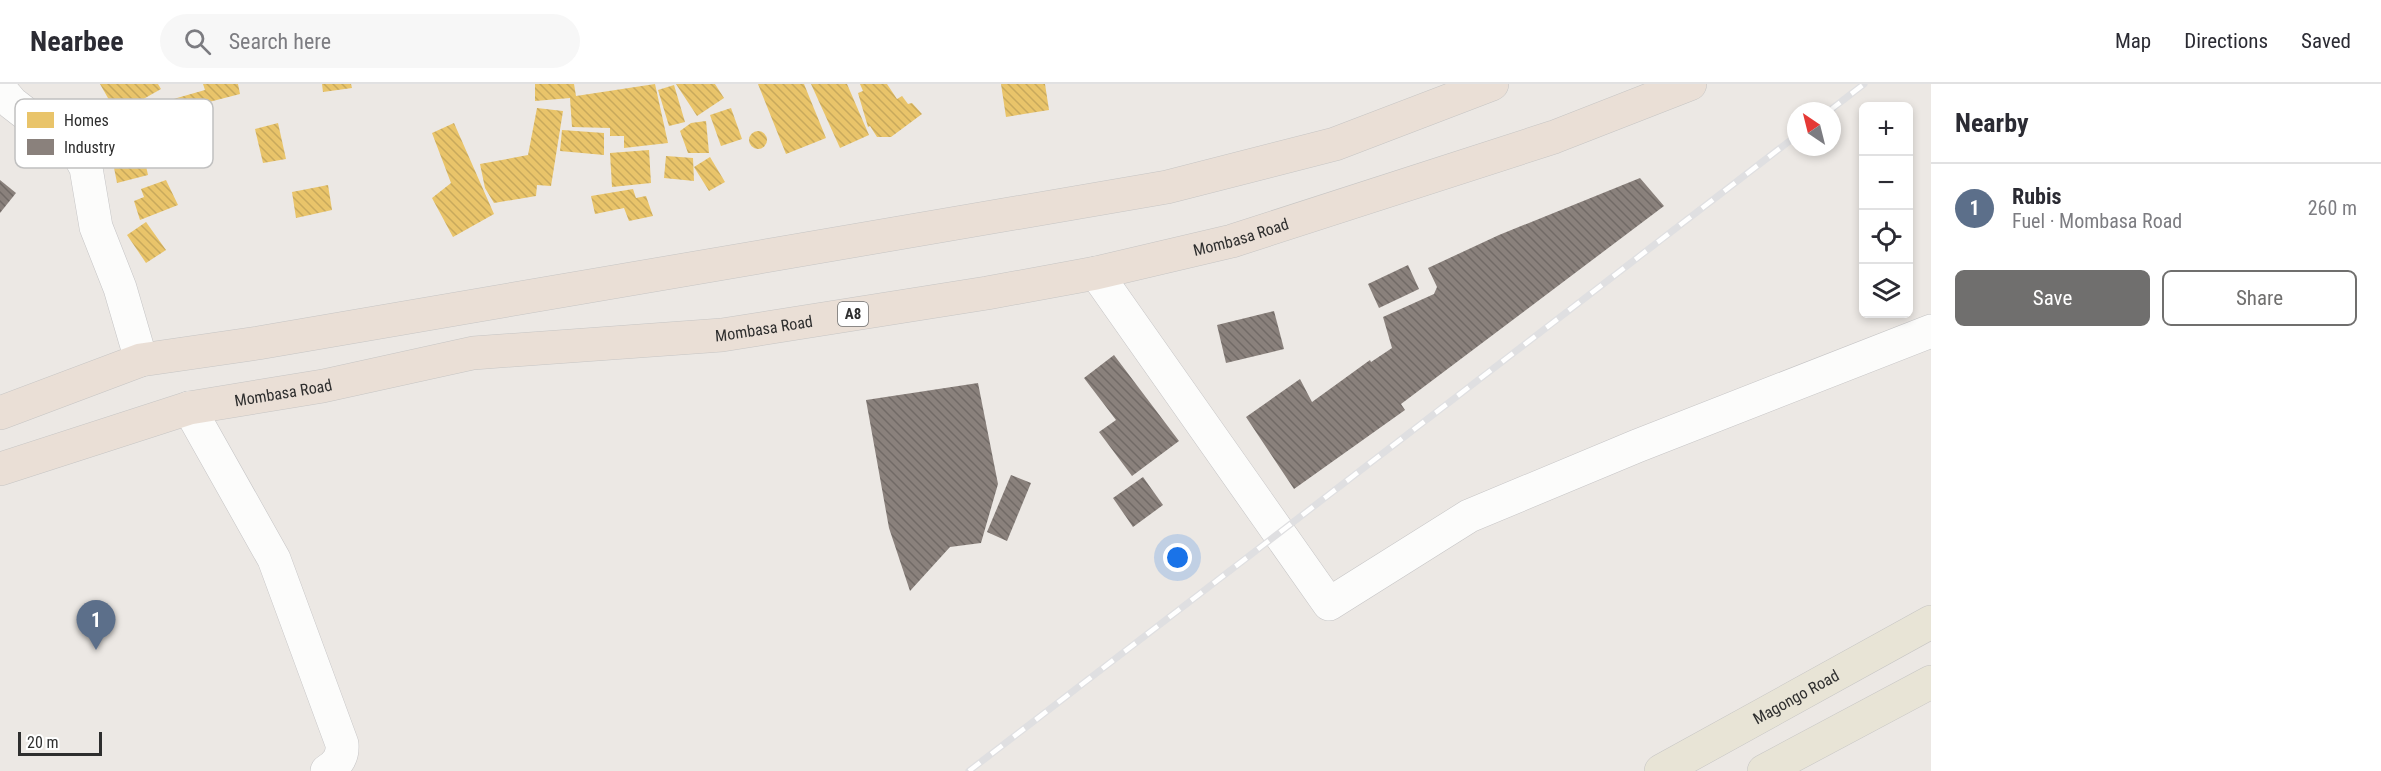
<!DOCTYPE html>
<meta charset="utf-8">
<style>
:root{--surface:#fff;--page:#f7f7f7;--text:#2b2b33;--muted:#7c7c81;--line:#e1e1e2;--accent:#706f6e}
body{margin:0;font-family:"Roboto Condensed",sans-serif;background:var(--page);color:var(--text)}
.controls{position:absolute;right:18px;top:18px;display:grid;overflow:hidden;border-radius:9px;box-shadow:0 3px 9px #0003}
.controls button{width:54px;height:54px;display:grid;place-items:center;padding:0;border:0;border-bottom:2px solid var(--line);background:var(--surface);color:var(--text);font:30px sans-serif}
.compass{position:absolute;left:1787px;top:18px;width:54px;height:54px;border-radius:50%;background:var(--surface);box-shadow:0 3px 9px #0003;rotate:325deg}
.scale{position:absolute;left:18px;bottom:15px;width:84px;box-sizing:border-box;padding-left:6px;border:3px solid #2e2e2e;border-top:0;font-size:16px;line-height:21px;white-space:nowrap;color:#2e2e2e;-webkit-text-stroke:4px #fff;paint-order:stroke}
.you{position:absolute;left:1178px;top:474px;width:21px;height:21px;margin:-15px;border:4px solid #fff;border-radius:50%;background:#1a73e8;box-shadow:0 0 0 9px #1a73e833}
.badge{display:grid;place-items:center;width:39px;height:39px;border-radius:50%;background:var(--accent);color:#fff;font-size:20px;font-weight:700}
.pin{position:absolute;translate:-50% -50px;filter:drop-shadow(0 2px 3px #0008)}
.pin::after{content:'';position:absolute;top:32px;width:21px;height:18px;background:inherit;clip-path:polygon(0 0,100% 0,50% 100%)}
.list{margin:0;padding:0;list-style:none}
h2{display:flex;justify-content:space-between;align-items:center;height:78px;margin:0;padding:0 24px;font-size:26px}
h2 small{font-size:20px;font-weight:400;color:var(--muted)}
.list li{display:grid;grid-template-columns:39px 1fr auto;gap:18px;align-items:center;box-sizing:border-box;height:90px;padding:0 24px;border-top:2px solid var(--line)}
.list b{display:block;font-size:22px;white-space:nowrap}
.list p{margin:0;font-size:20px;white-space:nowrap;color:var(--muted)}
.list em{font-size:20px;font-style:normal;color:var(--muted)}
.actions{display:flex;gap:12px;padding:18px 24px}
.actions a{flex:1;padding:14px 0;border:2px solid var(--accent);border-radius:9px;text-align:center;font-size:21px;color:var(--accent)}
.actions .main{background:var(--accent);color:#fff}
.icon{flex:none;width:33px;height:33px;fill:none;stroke:currentColor;stroke-width:2;stroke-linecap:round;stroke-linejoin:round}
.map{position:relative;flex:none;width:1931px;height:687px;overflow:hidden}
header{display:flex;align-items:center;gap:36px;box-sizing:border-box;height:84px;padding:0 30px;background:var(--surface);border-bottom:2px solid var(--line)}
header strong{font-size:28px}
nav{display:flex;gap:33px;margin-inline-start:auto;font-size:21px}
.search{width:420px;height:54px;background:var(--page);display:flex;align-items:center;gap:15px;box-sizing:border-box;padding:0 21px;border-radius:33px;color:var(--muted);font-size:22px}
main{display:flex}
aside{flex:1;background:var(--surface)}
.map>svg:first-child{display:block}
.homes{fill:url(#homes-back-hatch)}
.industry{fill:url(#industry-back-hatch)}
.lines{fill:none;stroke-linecap:round;stroke-linejoin:round}
.minor-casing{stroke:#c5c4c5;stroke-width:34}
.major-casing{stroke:#c6c5c4;stroke-width:34}
.highway-casing{stroke:#c6c5c4;stroke-width:34}
.minor{stroke:#fcfcfb;stroke-width:33}
.major{stroke:#e8e4d6;stroke-width:33}
.highway{stroke:#eadfd6;stroke-width:33}
.rail-casing{stroke:#dfdfe1;stroke-width:7}
.rail{stroke:#fff;stroke-width:4.5;stroke-dasharray:14;stroke-linecap:butt}
.labels{text-anchor:middle;dominant-baseline:central;stroke-width:6;stroke-linejoin:round;paint-order:stroke}
.shield{fill:#fff;stroke:#6d6d6d;stroke-width:1.5}
.shield-label{font-size:15px;font-weight:bold;fill:#2e2e2e}
.street-label{font-size:16px;fill:#2e2e2e;stroke:#fff}
.key{fill:#fff;stroke:#c0c0c0;stroke-width:1.5}
.key-label{font-size:16px;fill:#2e2e2e}
</style>
<header>
<strong>Nearbee</strong>
<div class="search"><svg class="icon" aria-label="search" viewBox="0 0 24 24"><circle cx="10" cy="10" r="6"/><path d="M15 15l6 6"/></svg>Search here</div>
<nav><a>Map</a><a>Directions</a><a>Saved</a></nav>
</header>
<main>
<div class="map">
<svg width="1931" height="687" viewBox="0 0 1931 687">
<defs>
<pattern id="homes-back-hatch" width="6" height="6" patternUnits="userSpaceOnUse" patternTransform="scale(1.5)"><rect width="6" height="6" fill="#e9c46a"/><path d="M-1 5l2 2M0 0l6 6M5-1l2 2" fill="none" stroke="#c8a95c"/></pattern>
<pattern id="industry-back-hatch" width="6" height="6" patternUnits="userSpaceOnUse" patternTransform="scale(1.5)"><rect width="6" height="6" fill="#8a817c"/><path d="M-1 5l2 2M0 0l6 6M5-1l2 2" fill="none" stroke="#716a66"/></pattern>
</defs>
<rect width="100%" height="100%" fill="#ece8e4"/>
<g class="homes">
<path d="M 100,0 L 158,0 L 161,5 L 117,30 Z"/>
<path d="M 203,0 L 238,0 L 240,10 L 209,18 L 211,26 L 176,37 L 170,16 L 205,6 Z"/>
<path d="M 322,0 L 351,0 L 352,4 L 323,8 Z"/>
<path d="M 535,0 L 574,0 L 576,12 L 655,0 L 668,59 L 624,64 L 624,52 L 610,52 L 610,44 L 572,43 L 570,14 L 535,17 Z"/>
<path d="M 676,0 L 715,0 L 724,14 L 697,32 Z"/>
<path d="M 758,0 L 804,0 L 826,54 L 786,70 Z"/>
<path d="M 811,0 L 847,0 L 869,51 L 840,64 Z"/>
<path d="M 860,0 L 887,0 L 897,15 L 902,12 L 908,20 L 912,19 L 922,30 L 891,53 L 877,53 L 870,42 L 868,43 L 858,9 L 863,7 Z"/>
<path d="M 1001,0 L 1045,0 L 1049,26 L 1006,33 Z"/>
<path d="M 674,1 L 685,38 L 669,42 L 658,6 Z"/>
<path d="M 537,24 L 563,27 L 551,102 L 537,101 L 536,112 L 494,119 L 485,104 L 480,80 L 528,71 Z"/>
<path d="M 731,24 L 742,55 L 721,62 L 710,31 Z"/>
<path d="M 706,37 L 709,69 L 688,69 L 680,47 L 691,39 Z"/>
<path d="M 278,39 L 286,75 L 263,79 L 255,45 Z"/>
<path d="M 454,39 L 494,130 L 453,153 L 432,114 L 451,99 L 432,49 Z"/>
<path d="M 562,46 L 604,49 L 604,71 L 560,67 Z"/>
<circle cx="758" cy="56" r="9"/>
<path d="M 139,51 L 148,91 L 117,99 L 109,58 Z"/>
<path d="M 649,66 L 651,99 L 612,103 L 610,69 Z"/>
<path d="M 666,72 L 693,74 L 694,97 L 664,94 Z"/>
<path d="M 710,73 L 725,98 L 709,107 L 694,83 Z"/>
<path d="M 166,96 L 178,121 L 140,136 L 134,117 L 144,113 L 141,105 Z"/>
<path d="M 328,101 L 332,126 L 296,134 L 292,108 Z"/>
<path d="M 633,105 L 636,114 L 646,112 L 653,132 L 629,137 L 624,124 L 595,130 L 591,112 Z"/>
<path d="M 146,138 L 166,166 L 146,179 L 127,151 Z"/>
</g>
<g class="industry">
<path d="M 1640,94 L 1664,122 L 1401,320 L 1405,326 L 1294,405 L 1246,333 L 1300,295 L 1312,318 L 1370,276 L 1371,278 L 1392,264 L 1383,233 L 1434,210 L 1437,203 L 1428,184 L 1499,151 Z"/>
<path d="M 0,96 L 16,109 L 0,129 Z"/>
<path d="M 1408,181 L 1419,205 L 1379,224 L 1368,200 Z"/>
<path d="M 1274,227 L 1284,265 L 1226,279 L 1217,241 Z"/>
<path d="M 1114,271 L 1179,357 L 1132,392 L 1099,348 L 1116,336 L 1084,294 Z"/>
<path d="M 978,299 L 998,400 L 981,459 L 950,463 L 910,507 L 889,444 L 866,316 Z"/>
<path d="M 1011,391 L 1031,399 L 1007,457 L 987,448 Z"/>
<path d="M 1143,393 L 1163,421 L 1133,443 L 1113,414 Z"/>
</g>
<g class="lines">
<defs>
<g id="minor">
<path d="M 0,5 L 12,19 L 79,71 L 86,84 L 96,143 L 120,204 L 141,276"/>
<path d="M 1096,189 L 1329,520 L 1469,432 L 1637,362 L 1931,247"/>
<path d="M 189,324 L 274,475 L 342,660 C 343,672 338,680 327,687"/>
</g>
<g id="major">
<path id="s1" d="M 1661,687 L 1931,538"/>
<path d="M 1764,687 L 1931,598"/>
</g>
<g id="highway">
<path d="M 0,329 L 141,276 L 258,259 L 1167,103 L 1335,60 L 1492,0"/>
<path id="s2" d="M 0,385 L 189,324 L 323,302 L 473,269 L 722,251 L 987,209 L 1096,189 L 1232,157 L 1554,53 L 1690,0"/>
</g>
</defs>
<use href="#minor" class="minor-casing"/>
<use href="#major" class="major-casing"/>
<use href="#highway" class="highway-casing"/>
<use href="#minor" class="minor"/>
<use href="#major" class="major"/>
<use href="#highway" class="highway"/>
<defs>
<g id="rail">
<path d="M 1829,27 L 1864,0"/>
<path d="M 969,687 L 1796,52"/>
</g>
</defs>
<use href="#rail" class="rail-casing"/>
<use href="#rail" class="rail"/>
</g>
<g class="labels">
<rect class="shield" x="838" y="218" width="30" height="24" rx="4.5"/>
<g class="shield-label">
<text x="853" y="230">A8</text>
</g>
<g class="street-label">
<text stroke="none"><textPath href="#s2" startOffset="1266">Mombasa Road</textPath></text>
<text stroke="none"><textPath href="#s2" startOffset="780">Mombasa Road</textPath></text>
<text stroke="none"><textPath href="#s2" startOffset="294">Mombasa Road</textPath></text>
<text stroke="none"><textPath href="#s1" startOffset="154">Magongo Road</textPath></text>
</g>
</g>
<rect x="15" y="15" width="198" height="69" rx="9" class="key"/>
<rect x="27" y="28" width="27" height="16" fill="#e9c46a"/>
<rect x="27" y="55" width="27" height="16" fill="#8a817c"/>
<g class="key-label">
<text x="64" y="42">Homes</text>
<text x="64" y="69">Industry</text>
</g>
</svg>
<div class="controls">
<button>+</button>
<button>−</button>
<button><svg class="icon" aria-label="locate" viewBox="0 0 24 24"><circle cx="12" cy="12" r="6"/><path d="M12 2v4M12 18v4M2 12h4M18 12h4"/></svg></button>
<button><svg class="icon" aria-label="layers" viewBox="0 0 24 24"><path d="M12 4l9 5-9 5-9-5zM3 14l9 5 9-5"/></svg></button>
</div>
<svg class="compass" viewBox="-18 -18 36 36"><path d="M0-13l5 13h-10z" fill="#e53935"/><path d="M0 13l5-13h-10z" fill="#7c7c81"/></svg>
<div class="scale">20 m</div>
<div class="you"></div>
<div class="pin badge" style="left:96px;top:566px;background:#5c6f8a">1</div>
</div>
<aside>
<h2>Nearby<small></small></h2>
<ul class="list">
<li><span class="badge" style="background:#5c6f8a">1</span><div><b>Rubis</b><p>Fuel · Mombasa Road</p></div><em>260 m</em></li>
</ul>
<div class="actions"><a class="main">Save</a><a>Share</a></div>
</aside>
</main>
